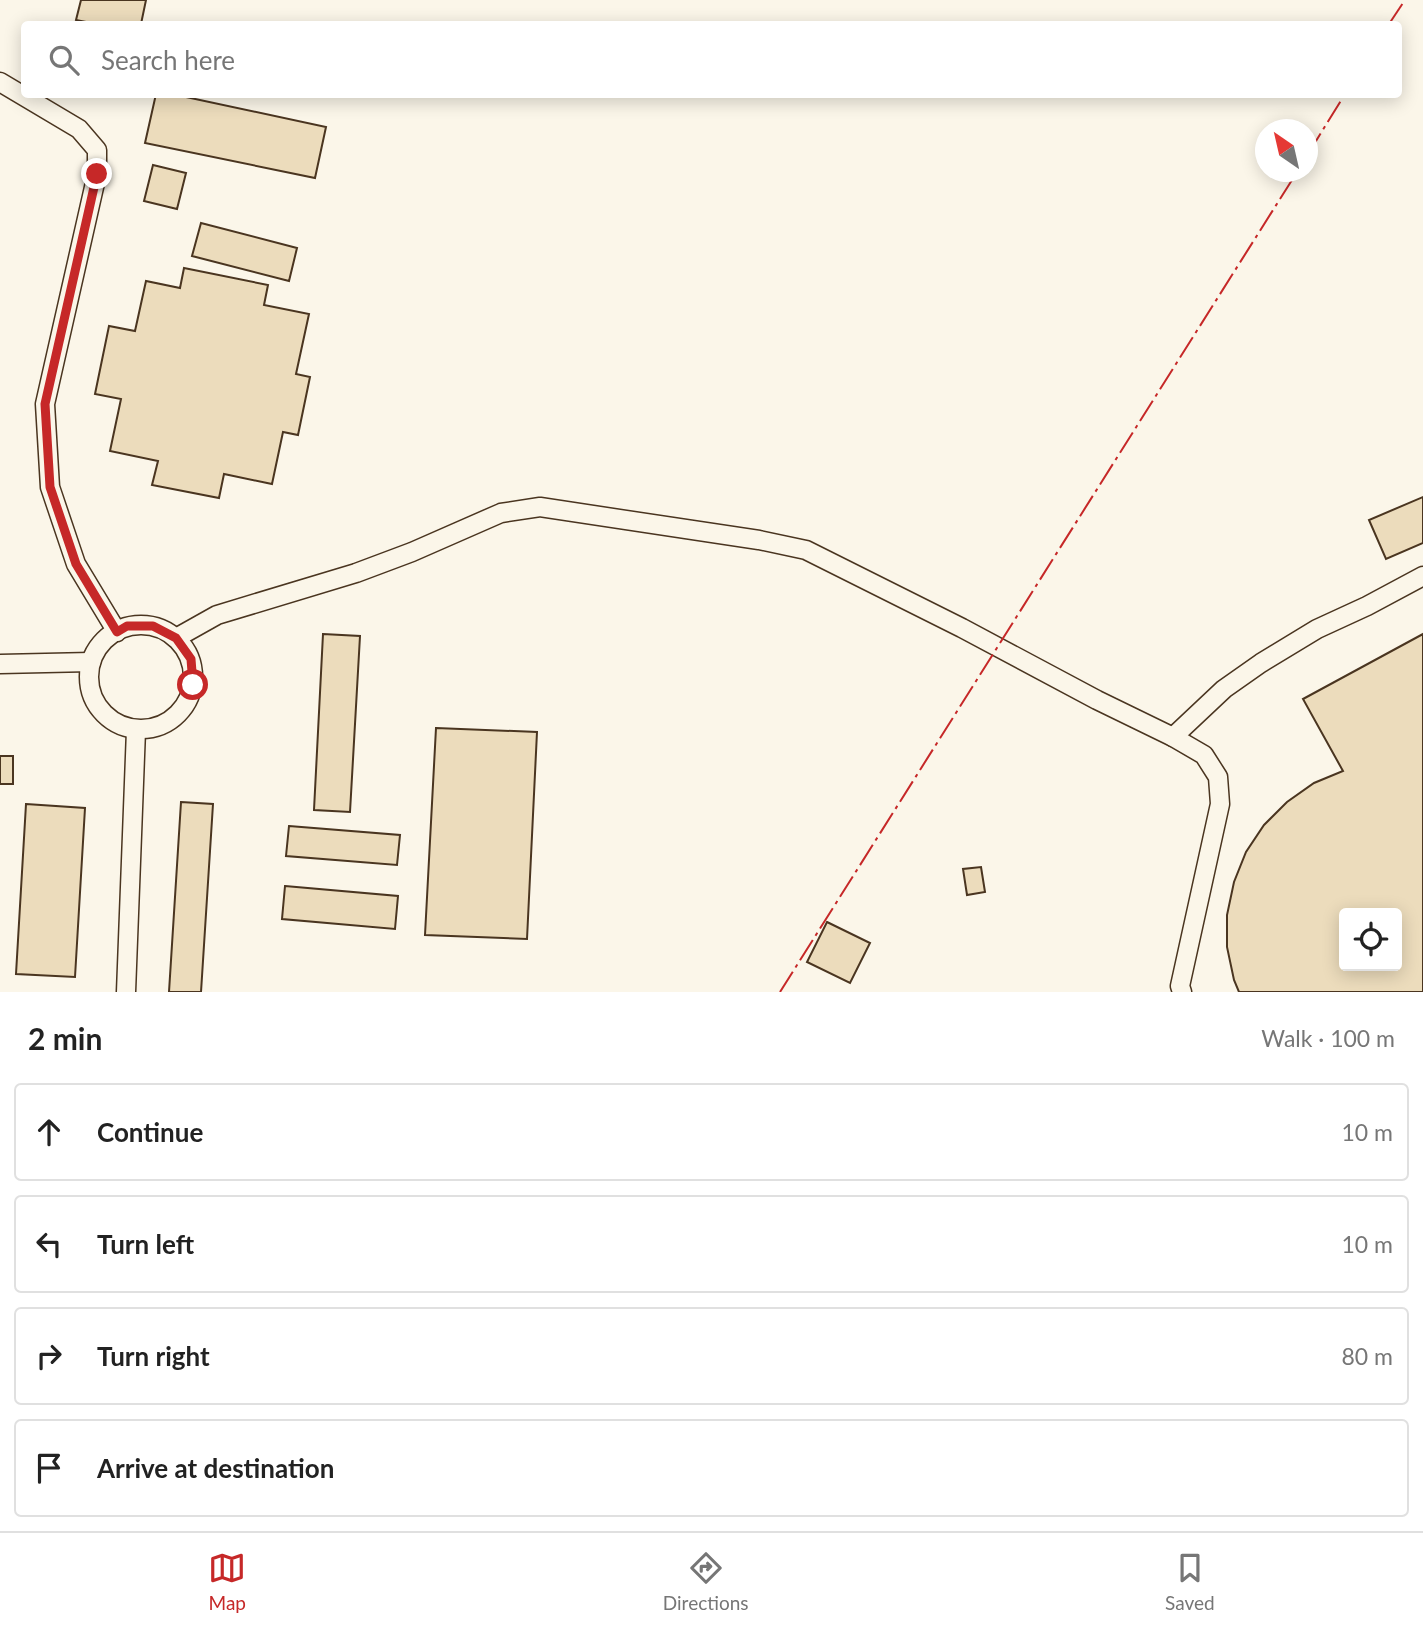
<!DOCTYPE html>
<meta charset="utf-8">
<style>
:root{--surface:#fff;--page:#f2f2f2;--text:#222;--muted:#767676;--line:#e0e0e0;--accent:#c62828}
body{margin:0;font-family:Lato,sans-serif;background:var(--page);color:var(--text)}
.controls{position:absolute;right:21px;bottom:21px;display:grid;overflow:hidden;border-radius:7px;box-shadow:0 4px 18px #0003}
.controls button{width:63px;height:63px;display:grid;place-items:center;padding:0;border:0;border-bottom:2px solid var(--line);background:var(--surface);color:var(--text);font:35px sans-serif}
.compass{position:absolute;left:1255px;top:119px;width:63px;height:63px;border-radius:50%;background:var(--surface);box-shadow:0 4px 18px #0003;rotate:326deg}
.stop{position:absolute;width:21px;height:21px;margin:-16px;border:5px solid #c62828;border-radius:50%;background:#fff}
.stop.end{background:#c62828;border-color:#fff;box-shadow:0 2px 7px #0008}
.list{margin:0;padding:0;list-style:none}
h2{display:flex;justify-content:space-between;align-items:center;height:91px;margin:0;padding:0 28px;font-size:30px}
h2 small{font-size:23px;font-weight:400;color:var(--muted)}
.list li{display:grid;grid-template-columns:46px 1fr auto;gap:21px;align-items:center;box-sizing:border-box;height:98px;margin:0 14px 14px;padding:0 14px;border:2px solid var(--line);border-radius:7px}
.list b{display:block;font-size:26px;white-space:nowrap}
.list em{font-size:23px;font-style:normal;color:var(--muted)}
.icon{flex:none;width:38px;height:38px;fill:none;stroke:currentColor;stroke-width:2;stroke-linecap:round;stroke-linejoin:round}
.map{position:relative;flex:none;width:1423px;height:992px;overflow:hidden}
.search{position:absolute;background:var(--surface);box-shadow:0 4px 18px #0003;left:21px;right:21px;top:21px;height:77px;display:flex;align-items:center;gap:18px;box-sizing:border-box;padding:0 24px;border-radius:7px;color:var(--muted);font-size:26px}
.sheet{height:539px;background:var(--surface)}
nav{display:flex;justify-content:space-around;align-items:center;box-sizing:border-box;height:98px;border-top:2px solid var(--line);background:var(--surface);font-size:19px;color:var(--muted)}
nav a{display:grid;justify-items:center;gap:4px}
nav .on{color:var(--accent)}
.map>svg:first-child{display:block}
.building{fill:#ecdcbc;stroke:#4a3520;stroke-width:2;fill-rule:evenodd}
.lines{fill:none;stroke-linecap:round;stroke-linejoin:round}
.lane-casing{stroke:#4a3520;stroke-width:21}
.lane{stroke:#fbf6e9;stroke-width:18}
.power{stroke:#c62828;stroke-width:2;stroke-dasharray:24 5 3.5 5;stroke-linecap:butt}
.route{stroke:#c62828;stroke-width:9}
</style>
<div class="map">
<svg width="1423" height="992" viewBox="0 0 1423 992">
<rect width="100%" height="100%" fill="#fbf6e9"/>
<g class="building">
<path d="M 81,0 L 146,0 L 141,24 L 96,24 L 76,20 Z"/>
<path d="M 156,94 L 172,94 L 326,127 L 315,178 L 145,143 Z"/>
<path d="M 153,165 L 186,173 L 177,209 L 144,201 Z"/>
<path d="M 201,223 L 297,248 L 289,281 L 192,256 Z"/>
<path d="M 184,268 L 268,285 L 264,305 L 309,314 L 296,374 L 310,377 L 298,435 L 283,432 L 272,484 L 224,474 L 219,498 L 152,485 L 158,461 L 110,451 L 121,399 L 95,394 L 109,326 L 135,331 L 146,281 L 180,288 Z"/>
<path d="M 1423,497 L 1423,543 L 1386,559 L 1369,520 Z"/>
<path d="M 323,634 L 360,636 L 350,812 L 314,810 Z"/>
<path d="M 1423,634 L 1423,992 L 1239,992 L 1234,980 L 1227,947 L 1227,915 L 1234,882 L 1246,852 L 1264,825 L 1287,802 L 1314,783 L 1343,771 L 1303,699 ZM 1344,913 L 1397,913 L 1397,966 L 1344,966 Z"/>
<path d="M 436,728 L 537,732 L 527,939 L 425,935 Z"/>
<rect x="0" y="756" width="13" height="28"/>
<path d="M 181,802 L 213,804 L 201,992 L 169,992 Z"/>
<path d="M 26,804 L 85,808 L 75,977 L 16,974 Z"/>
<path d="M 289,826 L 400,835 L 397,865 L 286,856 Z"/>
<path d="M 981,867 L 985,892 L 967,895 L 963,869 Z"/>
<path d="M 285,886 L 398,896 L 395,929 L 282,919 Z"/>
<path d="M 827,922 L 870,943 L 850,983 L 807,962 Z"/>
</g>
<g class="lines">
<defs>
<g id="lane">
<path d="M 0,82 L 79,129 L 97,150 L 97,174 L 45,404 L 50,487 L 76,564 L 117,632"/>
<circle cx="141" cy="677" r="52"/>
<path d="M 176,638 L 217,615 L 356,573 L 412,552 L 501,513 L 540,507 L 759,540 L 806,550 L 962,628 L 1097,700 L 1173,737 L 1204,755 L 1218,777 L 1220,804 L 1180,986 L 1182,992"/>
<path d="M 0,664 L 91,662"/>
<path d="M 1173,737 L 1224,689 L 1261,663 L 1317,629 L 1367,606 L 1423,576"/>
<path d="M 126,992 L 136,730"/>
</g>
</defs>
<use href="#lane" class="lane-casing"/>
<use href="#lane" class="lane"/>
<g class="power">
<path d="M 1389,24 L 1405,0"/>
<path d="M 1308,154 L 1345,94"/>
<path d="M 780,992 L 1297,172"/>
</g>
</g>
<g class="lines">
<path class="route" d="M 97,174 L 45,404 L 50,487 L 76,564 L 117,632 L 127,626 L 153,626 L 176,638 L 191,659 L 193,685"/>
</g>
</svg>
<div class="controls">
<button><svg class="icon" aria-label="locate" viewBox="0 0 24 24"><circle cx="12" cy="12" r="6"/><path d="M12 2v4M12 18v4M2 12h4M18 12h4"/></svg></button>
</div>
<svg class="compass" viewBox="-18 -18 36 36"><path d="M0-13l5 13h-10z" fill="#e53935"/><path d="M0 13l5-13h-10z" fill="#767676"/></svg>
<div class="stop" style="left:193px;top:685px"></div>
<div class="stop end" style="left:97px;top:174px"></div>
<div class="search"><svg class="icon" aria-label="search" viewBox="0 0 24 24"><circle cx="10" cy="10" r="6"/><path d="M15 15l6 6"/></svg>Search here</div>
</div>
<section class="sheet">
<h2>2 min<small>Walk · 100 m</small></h2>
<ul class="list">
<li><svg class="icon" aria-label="ahead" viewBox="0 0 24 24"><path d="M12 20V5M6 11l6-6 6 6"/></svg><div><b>Continue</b></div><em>10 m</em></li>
<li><svg class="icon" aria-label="left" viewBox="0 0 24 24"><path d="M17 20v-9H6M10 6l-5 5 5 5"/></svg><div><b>Turn left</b></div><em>10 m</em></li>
<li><svg class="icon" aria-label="right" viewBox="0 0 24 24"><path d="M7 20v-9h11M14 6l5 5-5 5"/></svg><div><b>Turn right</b></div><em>80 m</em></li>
<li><svg class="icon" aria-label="arrive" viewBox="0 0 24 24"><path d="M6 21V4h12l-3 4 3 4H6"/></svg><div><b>Arrive at destination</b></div></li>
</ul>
</section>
<nav>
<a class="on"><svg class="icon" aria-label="map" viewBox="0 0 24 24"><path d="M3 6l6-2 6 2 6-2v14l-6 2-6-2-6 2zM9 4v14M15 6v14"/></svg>Map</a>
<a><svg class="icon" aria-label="directions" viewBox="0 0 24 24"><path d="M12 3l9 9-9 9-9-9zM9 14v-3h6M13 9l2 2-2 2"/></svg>Directions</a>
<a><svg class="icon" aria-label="saved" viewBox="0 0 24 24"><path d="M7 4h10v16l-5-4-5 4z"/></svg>Saved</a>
</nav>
